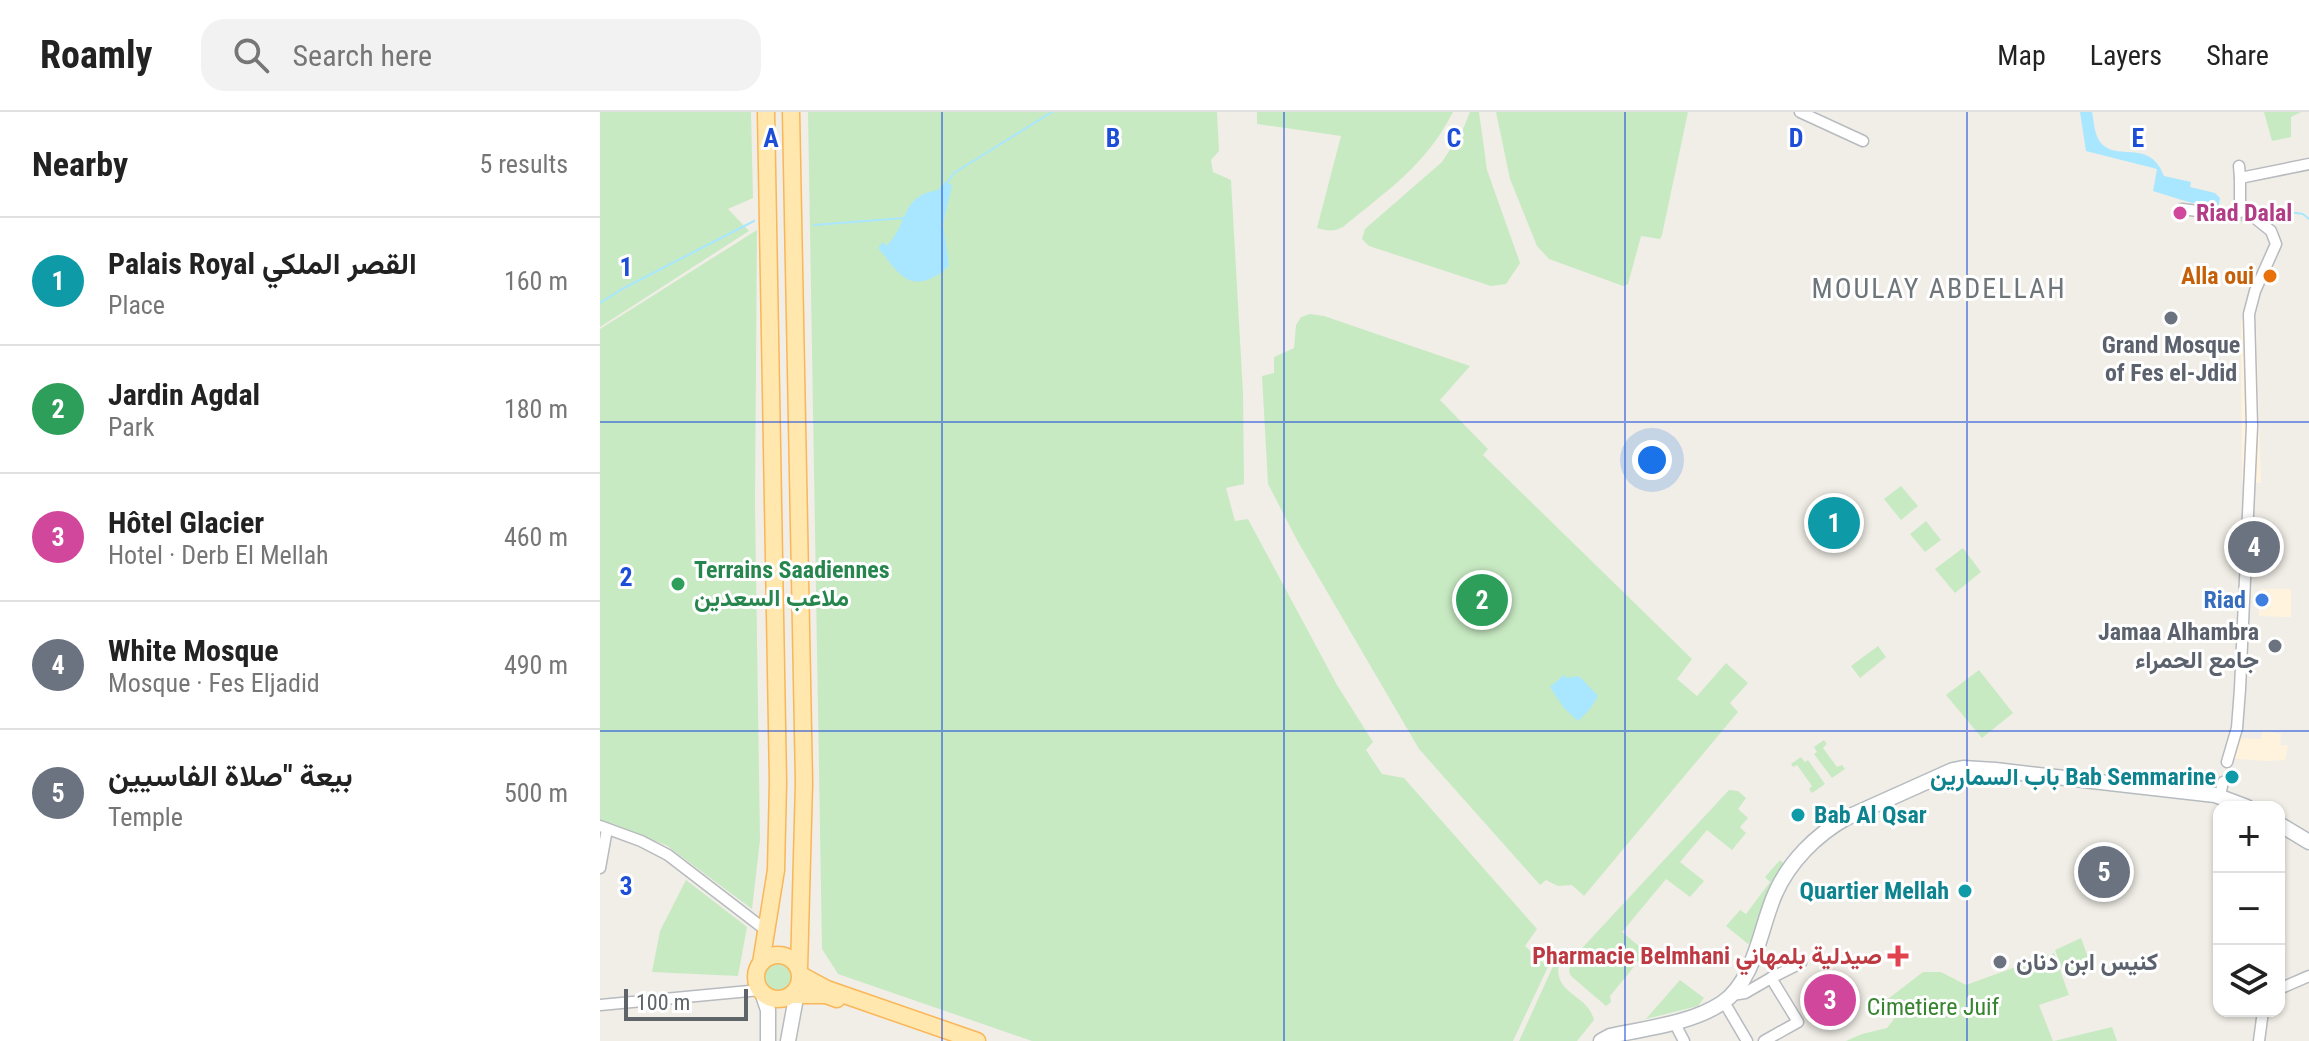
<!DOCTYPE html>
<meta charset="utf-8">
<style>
:root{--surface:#fff;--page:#f2f2f2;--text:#222;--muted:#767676;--line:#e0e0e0;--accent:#0f766e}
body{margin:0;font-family:"Roboto Condensed",Vazirmatn,sans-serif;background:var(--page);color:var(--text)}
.controls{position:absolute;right:24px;bottom:24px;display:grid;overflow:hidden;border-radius:16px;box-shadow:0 2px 6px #0004}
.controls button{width:72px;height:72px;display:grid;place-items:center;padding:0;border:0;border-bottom:2px solid var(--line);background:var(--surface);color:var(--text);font:40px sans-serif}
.scale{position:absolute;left:24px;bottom:20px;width:124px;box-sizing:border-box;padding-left:8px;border:4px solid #5e6468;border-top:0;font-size:22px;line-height:28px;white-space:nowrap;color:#5e6468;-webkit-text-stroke:6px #fff;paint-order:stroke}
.you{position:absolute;left:1052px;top:348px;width:28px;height:28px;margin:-20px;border:6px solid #fff;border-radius:50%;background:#1a73e8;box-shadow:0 0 0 12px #1a73e833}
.badge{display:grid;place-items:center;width:52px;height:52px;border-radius:50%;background:var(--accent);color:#fff;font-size:26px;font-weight:700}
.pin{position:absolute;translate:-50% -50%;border:4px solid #fff;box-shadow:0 2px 8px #0006}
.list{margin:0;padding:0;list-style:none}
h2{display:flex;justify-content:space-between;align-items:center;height:104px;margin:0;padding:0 32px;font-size:34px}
h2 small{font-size:26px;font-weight:400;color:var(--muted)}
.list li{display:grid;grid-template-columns:52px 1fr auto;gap:24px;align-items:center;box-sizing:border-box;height:128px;padding:0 32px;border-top:2px solid var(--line)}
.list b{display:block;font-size:30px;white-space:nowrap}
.list p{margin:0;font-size:26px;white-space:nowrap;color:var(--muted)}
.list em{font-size:26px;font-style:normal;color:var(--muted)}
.icon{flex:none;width:44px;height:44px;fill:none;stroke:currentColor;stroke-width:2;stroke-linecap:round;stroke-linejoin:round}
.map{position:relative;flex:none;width:1709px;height:929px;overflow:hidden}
header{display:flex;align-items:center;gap:48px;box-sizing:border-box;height:112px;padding:0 40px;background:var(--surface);border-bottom:2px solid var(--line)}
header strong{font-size:38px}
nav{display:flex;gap:44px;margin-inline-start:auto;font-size:28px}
.search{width:560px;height:72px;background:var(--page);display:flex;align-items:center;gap:20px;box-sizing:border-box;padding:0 28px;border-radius:24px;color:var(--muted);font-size:30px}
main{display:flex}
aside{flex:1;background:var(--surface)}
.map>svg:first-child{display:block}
.commercial{fill:#fff3de}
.green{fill:#c8eac3}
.water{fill:#a9e6ff}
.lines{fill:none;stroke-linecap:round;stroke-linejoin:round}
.stream{stroke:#a9e6ff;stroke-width:2}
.street-tunnel{stroke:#ccccc7;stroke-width:10;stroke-dasharray:10 5;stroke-linecap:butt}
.street-casing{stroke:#b7babe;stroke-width:13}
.secondary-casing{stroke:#b5bbbf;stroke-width:17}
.primary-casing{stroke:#fab657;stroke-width:19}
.street{stroke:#fff;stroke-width:10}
.secondary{stroke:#fff;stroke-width:14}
.primary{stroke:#ffe7ae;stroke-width:16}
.grid{fill:none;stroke:#1d4ed8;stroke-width:2;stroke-opacity:0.55}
.hotel-dot{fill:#d1479c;stroke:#fff;stroke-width:3}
.food-dot{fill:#e8710a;stroke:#fff;stroke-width:3}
.worship-dot{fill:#6b7280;stroke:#fff;stroke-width:3}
.leisure-dot{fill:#2e9e5b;stroke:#fff;stroke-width:3}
.shop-dot{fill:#3f7fe0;stroke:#fff;stroke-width:3}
.culture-dot{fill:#0f9aa8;stroke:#fff;stroke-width:3}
.health-dot{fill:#e0444e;stroke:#fff;stroke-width:3}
.labels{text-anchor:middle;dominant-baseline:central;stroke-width:6;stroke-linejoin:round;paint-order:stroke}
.hotel-label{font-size:24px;font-weight:bold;fill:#b23c85;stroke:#fff;text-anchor:start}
.food-label{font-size:24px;font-weight:bold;fill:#c56008;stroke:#fff;text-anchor:end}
.worship-label{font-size:24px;font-weight:bold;fill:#5b616d;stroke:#fff}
.leisure-label{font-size:24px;font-weight:bold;fill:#27864d;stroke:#fff;text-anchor:start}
.shop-label{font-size:24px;font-weight:bold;fill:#366cbe;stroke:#fff;text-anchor:end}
.culture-label{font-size:24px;font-weight:bold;fill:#0d838f;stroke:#fff;text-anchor:end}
.health-label{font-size:24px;font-weight:bold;fill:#be3a42;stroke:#fff;text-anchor:end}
.park-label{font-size:24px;fill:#388530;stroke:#fff}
.quarter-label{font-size:28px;letter-spacing:2px;fill:#6f767a;stroke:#fff}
.grid-label{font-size:26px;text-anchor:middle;font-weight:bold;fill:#1d4ed8;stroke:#fff;stroke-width:6;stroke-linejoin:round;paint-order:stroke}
</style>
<header>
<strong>Roamly</strong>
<div class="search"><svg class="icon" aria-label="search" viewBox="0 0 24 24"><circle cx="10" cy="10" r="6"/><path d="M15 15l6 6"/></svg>Search here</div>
<nav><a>Map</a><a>Layers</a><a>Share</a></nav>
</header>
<main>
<aside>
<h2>Nearby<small>5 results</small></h2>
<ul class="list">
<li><span class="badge" style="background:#0f9aa8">1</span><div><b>Palais Royal القصر الملكي</b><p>Place</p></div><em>160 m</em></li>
<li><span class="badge" style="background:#2e9e5b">2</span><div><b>Jardin Agdal</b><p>Park</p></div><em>180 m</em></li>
<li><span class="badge" style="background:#d1479c">3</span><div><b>Hôtel Glacier</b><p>Hotel · Derb El Mellah</p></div><em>460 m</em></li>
<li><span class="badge" style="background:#6b7280">4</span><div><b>White Mosque</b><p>Mosque · Fes Eljadid</p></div><em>490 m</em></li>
<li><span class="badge" style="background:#6b7280">5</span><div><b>بيعة &quot;صلاة الفاسيين</b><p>Temple</p></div><em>500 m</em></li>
</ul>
</aside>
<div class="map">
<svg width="1709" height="929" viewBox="0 0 1709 929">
<rect width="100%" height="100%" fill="#f1eee7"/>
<g class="commercial">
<path d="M 1656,206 L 1661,371 L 1642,369 L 1641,208 Z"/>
<path d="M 1661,477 L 1691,477 L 1691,505 L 1659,504 L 1659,493 L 1655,492 L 1655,483 L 1661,483 Z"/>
<path d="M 1663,619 L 1681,622 L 1680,634 L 1688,633 L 1685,648 L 1665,649 L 1628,646 L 1634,626 L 1661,627 Z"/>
</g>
<g class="green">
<path d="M 0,0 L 151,0 L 153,86 L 128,97 L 149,119 L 0,215 Z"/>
<path d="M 208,0 L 617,0 L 619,39 L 611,48 L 613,60 L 631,68 L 643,281 L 644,372 L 626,376 L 635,409 L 648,407 L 737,573 L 773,630 L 766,638 L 782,662 L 804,666 L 937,817 L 925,834 L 948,855 L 913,929 L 432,929 L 238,862 L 222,837 Z"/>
<path d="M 657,0 L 853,0 C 825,54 789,77 743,115 C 733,120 728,119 717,116 L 741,24 L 657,12 Z"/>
<path d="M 870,0 L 879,0 L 887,58 L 920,151 L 906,172 L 891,174 L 769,134 L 762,127 L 765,117 L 842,50 L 863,17 Z"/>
<path d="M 896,0 L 1088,0 L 1062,123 L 1060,127 L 1041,124 L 1028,172 L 1023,174 L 949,147 L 937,134 L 910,67 Z"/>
<path d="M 1664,0 L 1701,0 L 1691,5 L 1691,25 L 1672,29 Z"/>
<path d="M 157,118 L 155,393 L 160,728 L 152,797 L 66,733 L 0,710 L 0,217 Z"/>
<path d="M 710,202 L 724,204 L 870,254 L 840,288 L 888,337 L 883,343 L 1092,547 L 1077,567 L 1097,584 L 1126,551 L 1148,571 L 1130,591 L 1138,600 L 984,784 L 972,773 L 958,774 L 946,768 L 940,773 L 819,637 L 698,430 L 668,372 L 662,264 L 674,261 L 674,245 L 694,236 L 696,213 L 701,205 Z"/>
<path d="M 1301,374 L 1318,394 L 1301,408 L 1284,387 Z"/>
<path d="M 1326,409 L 1341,428 L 1325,440 L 1310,422 Z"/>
<path d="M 1363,436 L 1381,460 L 1355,481 L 1335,457 Z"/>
<path d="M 1278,534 L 1286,545 L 1260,566 L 1251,554 Z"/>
<path d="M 1379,558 L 1413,601 L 1382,626 L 1346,583 Z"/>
<path d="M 1224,628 L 1227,632 L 1223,636 L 1237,655 L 1242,653 L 1245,657 L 1232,666 L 1214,642 L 1217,640 L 1214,635 Z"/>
<path d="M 1201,645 L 1205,650 L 1208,648 L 1225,672 L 1212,681 L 1209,677 L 1212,674 L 1197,653 L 1193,655 L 1191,652 Z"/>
<path d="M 1129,678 L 1138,679 L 1146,686 L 1138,697 L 1148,706 L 1140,715 L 1146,721 L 1132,738 L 1107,718 L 1080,750 L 1104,769 L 1090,785 L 1066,767 L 1022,820 L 1046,840 L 1010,884 L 1011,890 L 1006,894 L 971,864 L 969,859 L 971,848 Z"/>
<path d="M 1180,748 L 1184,752 L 1171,770 L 1152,828 L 1148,832 L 1126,814 L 1140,798 L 1146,802 L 1170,770 L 1165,765 Z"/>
<path d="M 86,768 L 147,815 L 138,864 L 52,860 L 60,819 Z"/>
<path d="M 1481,826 L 1492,856 L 1465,865 L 1455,838 Z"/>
<path d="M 1454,841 L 1469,883 L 1439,893 L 1453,929 L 1246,929 L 1262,922 L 1287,916 L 1294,907 L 1280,893 L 1323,860 L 1341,860 L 1366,873 Z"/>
<path d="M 963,842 C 944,881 988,880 994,908 L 977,929 L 919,929 L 955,850 Z"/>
<circle cx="178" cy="863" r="16"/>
<path d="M 1080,868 L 1104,886 L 1098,894 L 1046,907 Z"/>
<path d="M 1512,915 L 1517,929 L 1454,929 Z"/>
</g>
<g class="water">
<path d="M 1480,0 L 1492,0 C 1494,9 1494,23 1501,31 C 1517,50 1550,26 1564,64 L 1591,70 L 1590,75 L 1615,81 L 1620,86 L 1619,93 C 1601,97 1572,84 1553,79 L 1557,57 L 1486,39 Z"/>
<path d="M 345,70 L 352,73 L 343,112 L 349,153 C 339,165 318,176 304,165 C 294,158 286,145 278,136 L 283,130 L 286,134 C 309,114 299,84 338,78 Z"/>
<path d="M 964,563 L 967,566 L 977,564 L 981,566 L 998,584 L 990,597 L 978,609 L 964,596 L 950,575 Z"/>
</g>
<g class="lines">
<g class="stream">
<path d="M 346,72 L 354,61 L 452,0"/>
<path d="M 1663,96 L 1703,102 L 1709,107"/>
<path d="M 214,113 L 304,106"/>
<path d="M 0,191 L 22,177 L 154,109"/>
</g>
<path class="street-tunnel" d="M 1621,102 L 1655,106"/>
<defs>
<g id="street">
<path d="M 1200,0 L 1263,29"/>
<path d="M 1639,54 L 1640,66"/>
<path d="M 1582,97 L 1621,102"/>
<path d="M 1640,100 L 1640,66 L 1709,52"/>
<path d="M 1627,650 L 1637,616 L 1640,577 L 1652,314 L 1649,202 L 1655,179 L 1676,132 L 1671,119 L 1655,106"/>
<path d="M 1620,683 L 1623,670"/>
<path d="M 0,714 L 41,729 L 68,743 L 167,819"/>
<path d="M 0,756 L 7,717"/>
<path d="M 1171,866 L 1201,851"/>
<path d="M 1679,877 L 1709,864"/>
<path d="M 1132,883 L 1145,881 L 1171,866 L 1198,910 L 1164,929"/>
<path d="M 1124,890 L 1147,929"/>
<path d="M 0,893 L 160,878"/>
<path d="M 1074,910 L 1084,929"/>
<path d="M 1659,929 L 1663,899"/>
</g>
<g id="secondary">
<path d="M 1679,712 L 1709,730"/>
<path d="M 162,880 L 168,898 L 168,929"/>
<path d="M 188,929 L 198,875"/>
<path d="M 1001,929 L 1010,924 C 1046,916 1090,912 1122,891 C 1155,869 1160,816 1175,782 C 1189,750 1216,723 1246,706 L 1353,658 L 1363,656 L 1395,658 L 1615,683 L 1647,695"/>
</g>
<g id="primary">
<path d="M 191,0 L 204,671 L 199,857"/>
<circle cx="178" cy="865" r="22"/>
<path d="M 161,851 L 176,758 L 178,670 L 166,0"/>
<path d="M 201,863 L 227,877 L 377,929"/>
<path d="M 191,883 L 226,883 L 237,887"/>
</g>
</defs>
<use href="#street" class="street-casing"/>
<use href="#secondary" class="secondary-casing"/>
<use href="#primary" class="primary-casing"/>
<use href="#street" class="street"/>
<use href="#secondary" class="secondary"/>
<use href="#primary" class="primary"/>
</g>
<path class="grid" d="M 342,0 L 342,929M 684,0 L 684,929M 1025,0 L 1025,929M 1367,0 L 1367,929M 0,310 L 1709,310M 0,619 L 1709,619"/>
<circle class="hotel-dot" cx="1580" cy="101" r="8"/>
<circle class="food-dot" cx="1670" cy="164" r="8"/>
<g class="worship-dot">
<circle cx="1571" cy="206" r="8"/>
<circle cx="1675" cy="534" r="8"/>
<circle cx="1400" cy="850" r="8"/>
</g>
<circle class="leisure-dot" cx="78" cy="472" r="8"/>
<circle class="shop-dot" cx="1662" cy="488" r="8"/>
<g class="culture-dot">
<circle cx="1632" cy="665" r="8"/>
<circle cx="1198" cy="703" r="8"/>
<circle cx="1365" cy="779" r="8"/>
</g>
<path class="health-dot" d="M1294 832h8v8h8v8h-8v8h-8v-8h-8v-8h8z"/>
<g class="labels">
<g class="hotel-label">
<text x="1596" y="101">Riad Dalal</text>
</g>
<g class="food-label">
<text x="1654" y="164">Alla oui</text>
</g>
<g class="worship-label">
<text x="1571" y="233">Grand Mosque<tspan x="1571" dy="28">of Fes el-Jdid</tspan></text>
<text x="1659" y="520" text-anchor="end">Jamaa Alhambra<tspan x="1659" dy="28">جامع الحمراء</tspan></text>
<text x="1416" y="850" text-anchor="start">كنيس ابن دنان</text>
</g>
<g class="leisure-label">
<text x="94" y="458">Terrains Saadiennes<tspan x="94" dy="28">ملاعب السعدين</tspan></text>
</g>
<g class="shop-label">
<text x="1646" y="488">Riad</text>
</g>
<g class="culture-label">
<text x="1616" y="665">باب السمارين Bab Semmarine</text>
<text x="1214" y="703" text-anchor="start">Bab Al Qsar</text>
<text x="1349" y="779">Quartier Mellah</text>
</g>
<g class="health-label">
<text x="1282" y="844">Pharmacie Belmhani صيدلية بلمهاني</text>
</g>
<g class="park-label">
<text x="1333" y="895">Cimetiere Juif</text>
</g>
<g class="quarter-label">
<text x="1339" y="176">MOULAY ABDELLAH</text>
</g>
</g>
<g class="grid-label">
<text x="171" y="35">A</text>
<text x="513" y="35">B</text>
<text x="854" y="35">C</text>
<text x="1196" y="35">D</text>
<text x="1538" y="35">E</text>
<text x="26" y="164">1</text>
<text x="26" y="474">2</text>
<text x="26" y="783">3</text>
</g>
</svg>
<div class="controls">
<button>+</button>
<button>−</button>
<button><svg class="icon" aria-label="layers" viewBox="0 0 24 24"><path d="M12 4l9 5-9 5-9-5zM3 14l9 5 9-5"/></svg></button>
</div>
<div class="scale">100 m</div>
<div class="you"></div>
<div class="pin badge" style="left:1234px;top:411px;background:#0f9aa8">1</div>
<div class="pin badge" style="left:882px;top:488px;background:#2e9e5b">2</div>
<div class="pin badge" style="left:1230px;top:888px;background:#d1479c">3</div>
<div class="pin badge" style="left:1654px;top:435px;background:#6b7280">4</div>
<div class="pin badge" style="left:1504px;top:760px;background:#6b7280">5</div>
</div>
</main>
